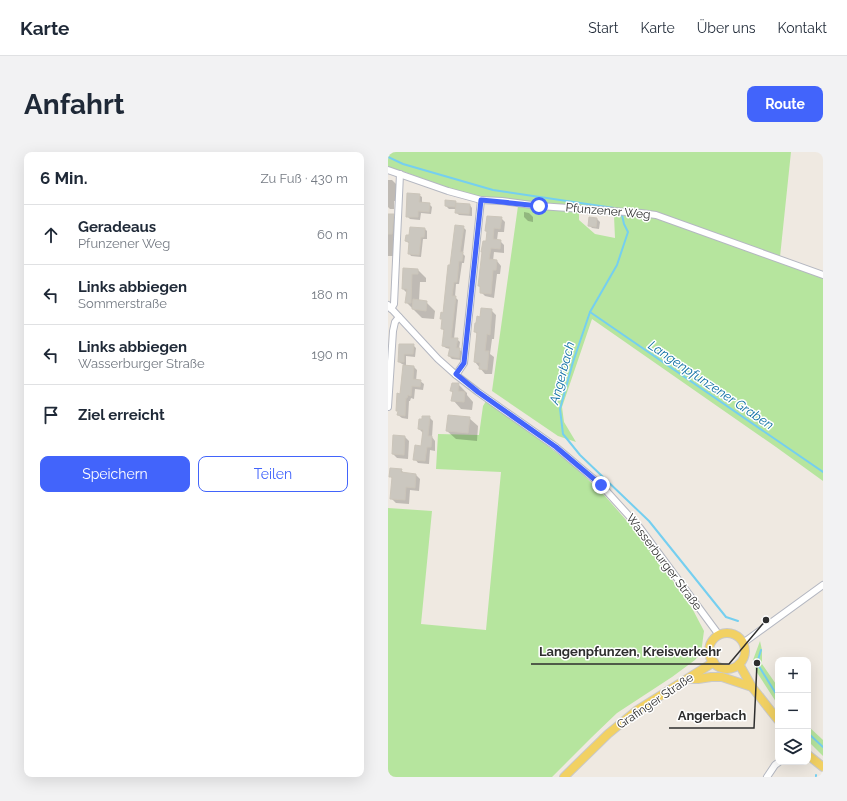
<!DOCTYPE html>
<html lang="de">
<meta charset="utf-8">
<style>
:root{--surface:#fff;--page:#f2f2f3;--text:#1f2937;--muted:#747a83;--line:#e0e1e3;--accent:#4264fb}
body{margin:0;font-family:Raleway,sans-serif;background:var(--page);color:var(--text)}
.controls{position:absolute;right:12px;bottom:12px;display:grid;overflow:hidden;border-radius:8px;box-shadow:0 4px 16px #0002}
.controls button{width:36px;height:36px;display:grid;place-items:center;padding:0;border:0;border-bottom:1px solid var(--line);background:var(--surface);color:var(--text);font:20px sans-serif}
.stop{position:absolute;width:12px;height:12px;margin:-9px;border:3px solid #4264fb;border-radius:50%;background:#fff}
.stop.end{background:#4264fb;border-color:#fff;box-shadow:0 1px 4px #0008}
.list{margin:0;padding:0;list-style:none}
h2{display:flex;justify-content:space-between;align-items:center;height:52px;margin:0;padding:0 16px;font-size:17px}
h2 small{font-size:13px;font-weight:400;color:var(--muted)}
.list li{display:grid;grid-template-columns:26px 1fr auto;gap:12px;align-items:center;box-sizing:border-box;height:60px;padding:0 16px;border-top:1px solid var(--line)}
.list b{display:block;font-size:15px;white-space:nowrap}
.list p{margin:0;font-size:13px;white-space:nowrap;color:var(--muted)}
.list em{font-size:13px;font-style:normal;color:var(--muted)}
.actions{display:flex;gap:8px;padding:12px 16px}
.actions a{flex:1;padding:9px 0;border:1px solid var(--accent);border-radius:8px;text-align:center;font-size:14px;color:var(--accent)}
.actions .main{background:var(--accent);color:#fff}
.icon{flex:none;width:22px;height:22px;fill:none;stroke:currentColor;stroke-width:2;stroke-linecap:round;stroke-linejoin:round}
.map{position:relative;flex:none;width:435px;height:625px;overflow:hidden;border-radius:8px}
header{display:flex;align-items:center;gap:24px;box-sizing:border-box;height:56px;padding:0 20px;background:var(--surface);border-bottom:1px solid var(--line)}
header strong{font-size:19px}
nav{display:flex;gap:22px;margin-inline-start:auto;font-size:14px}
.intro{display:flex;align-items:center;justify-content:space-between;box-sizing:border-box;height:96px;padding:0 24px}
h1{margin:0;font-size:28px}
.button{padding:10px 18px;border-radius:8px;background:var(--accent);color:#fff;font-size:14px;font-weight:700}
main{display:flex;gap:24px;padding:0 24px}
aside{flex:1;background:var(--surface);border-radius:8px;box-shadow:0 4px 16px #0002}
.map>svg:first-child{display:block}
.green{fill:#b6e59e}
.shadow{fill:#0003}
.lines{fill:none;stroke-linecap:round;stroke-linejoin:round}
.stream{stroke:#75cff0;stroke-width:2}
.building{fill:#cbc7bf;stroke:#cbc5ba}
.minor-casing{stroke:#b4b7c1;stroke-width:8}
.major-casing{stroke:#c9c9c9;stroke-width:10}
.minor{stroke:#fff;stroke-width:6}
.major{stroke:#f2d163;stroke-width:8}
.route{stroke:#4264fb;stroke-width:5}
.labels{text-anchor:middle;dominant-baseline:central;stroke-width:3;stroke-linejoin:round;paint-order:stroke}
.street-label{font-size:12px;fill:#2e2e2e;stroke:#fff}
.water-label{font-size:13px;font-style:italic;fill:#0d6fa3;stroke:#fff}
.leader{fill:none;stroke:#2e2e2e;stroke-width:1.5}
.callout-dot{fill:#2e2e2e;stroke:#fff;stroke-width:1.5}
.callout-label{font-size:13px;text-anchor:middle;font-weight:bold;fill:#2e2e2e;stroke:#fff;stroke-width:3;stroke-linejoin:round;paint-order:stroke}
</style>
<header>
<strong>Karte</strong>
<nav><a>Start</a><a>Karte</a><a>Über uns</a><a>Kontakt</a></nav>
</header>
<div class="intro"><h1>Anfahrt</h1><a class="button">Route</a></div>
<main>
<aside>
<h2>6 Min.<small>Zu Fuß · 430 m</small></h2>
<ul class="list">
<li><svg class="icon" aria-label="ahead" viewBox="0 0 24 24"><path d="M12 20V5M6 11l6-6 6 6"/></svg><div><b>Geradeaus</b><p>Pfunzener Weg</p></div><em>60 m</em></li>
<li><svg class="icon" aria-label="left" viewBox="0 0 24 24"><path d="M17 20v-9H6M10 6l-5 5 5 5"/></svg><div><b>Links abbiegen</b><p>Sommerstraße</p></div><em>180 m</em></li>
<li><svg class="icon" aria-label="left" viewBox="0 0 24 24"><path d="M17 20v-9H6M10 6l-5 5 5 5"/></svg><div><b>Links abbiegen</b><p>Wasserburger Straße</p></div><em>190 m</em></li>
<li><svg class="icon" aria-label="arrive" viewBox="0 0 24 24"><path d="M6 21V4h12l-3 4 3 4H6"/></svg><div><b>Ziel erreicht</b></div></li>
</ul>
<div class="actions"><a class="main">Speichern</a><a>Teilen</a></div>
</aside>
<div class="map">
<svg width="435" height="625" viewBox="0 0 435 625">
<rect width="100%" height="100%" fill="#efe9e1"/>
<g class="green">
<path d="M 0,0 L 403,0 L 392,105 L 280,66 L 93,45 L 63,37 L 14,19 L 0,15 Z"/>
<path d="M 130,54 L 191,59 L 191,68 L 207,82 L 227,86 L 226,64 L 255,63 L 266,65 L 435,125 L 435,329 L 388,295 L 204,167 L 174,255 L 176,270 L 188,290 L 170,284 L 104,239 Z"/>
<path d="M 98,249 L 143,281 L 187,315 L 217,344 L 260,393 L 305,458 L 316,479 L 313,501 L 307,508 L 284,525 L 229,561 L 204,585 L 164,625 L 0,625 L 0,356 L 44,359 L 33,472 L 98,478 L 113,320 L 48,317 L 50,282 L 91,283 L 95,254 Z"/>
<path d="M 372,489 L 374,498 L 374,512 L 390,535 L 390,553 L 368,519 L 365,508 Z"/>
<path d="M 420,574 L 435,588 L 435,604 L 420,589 Z"/>
</g>
<g class="shadow">
<path d="M 0,28 L 4,28 L 12,36 L 11,49 L 6,49 L 6,57 L 2,57 L 0,55 Z"/>
<path d="M 31,43 L 34,45 L 34,51 L 41,52 L 44,55 L 43,62 L 33,61 L 32,68 L 22,67 L 19,64 Z"/>
<path d="M 67,50 L 70,52 L 82,53 L 84,56 L 84,64 L 71,63 L 68,60 L 68,57 L 61,57 L 58,54 Z"/>
<path d="M 136,60 L 141,61 L 145,65 L 145,70 L 140,69 L 136,65 Z"/>
<path d="M 0,63 L 5,63 L 9,68 L 5,104 L 0,104 Z"/>
<path d="M 113,66 L 117,70 L 116,80 L 110,80 L 109,88 L 112,89 L 116,93 L 116,101 L 106,100 L 105,109 L 109,109 L 113,114 L 112,122 L 109,122 L 106,146 L 97,144 L 93,140 L 93,136 L 91,134 L 99,90 L 100,81 L 98,79 Z"/>
<path d="M 202,66 L 209,67 L 212,70 L 211,77 L 204,76 L 201,73 Z"/>
<path d="M 75,75 L 78,78 L 75,102 L 77,104 L 76,111 L 74,111 L 71,132 L 68,132 L 67,145 L 70,148 L 66,187 L 69,187 L 72,190 L 71,197 L 74,200 L 73,208 L 64,207 L 61,204 L 62,197 L 58,196 L 55,194 L 57,179 L 54,177 L 55,168 L 53,166 L 56,162 L 62,114 Z"/>
<path d="M 37,77 L 39,79 L 39,87 L 35,87 L 33,105 L 23,104 L 21,101 L 22,92 L 18,89 Z"/>
<path d="M 16,117 L 30,118 L 38,126 L 38,130 L 32,130 L 31,149 L 38,150 L 47,159 L 46,167 L 34,166 L 18,150 L 19,141 L 15,137 Z"/>
<path d="M 103,158 L 108,163 L 106,187 L 104,187 L 102,202 L 106,205 L 104,222 L 97,222 L 87,210 L 89,182 L 87,180 L 93,166 Z"/>
<path d="M 12,193 L 25,193 L 28,196 L 27,205 L 18,204 L 18,214 L 26,215 L 29,218 L 28,229 L 32,229 L 36,232 L 35,238 L 27,237 L 26,247 L 23,246 L 22,249 L 21,249 L 20,267 L 14,266 L 10,263 L 11,260 L 9,258 L 13,243 L 16,213 L 14,212 L 11,210 Z"/>
<path d="M 70,232 L 79,241 L 79,243 L 85,250 L 84,258 L 73,257 L 65,248 L 65,241 L 63,239 Z"/>
<path d="M 41,265 L 45,269 L 44,285 L 47,289 L 47,299 L 42,298 L 41,312 L 30,311 L 27,307 L 34,295 L 35,281 L 31,277 Z"/>
<path d="M 81,266 L 90,274 L 89,289 L 68,287 L 59,279 Z"/>
<path d="M 6,284 L 17,285 L 21,289 L 20,307 L 9,306 L 5,302 Z"/>
<path d="M 13,318 L 17,322 L 28,323 L 32,327 L 31,339 L 22,338 L 21,352 L 8,351 L 3,346 L 5,327 L 2,324 Z"/>
</g>
<g class="lines">
<g class="stream">
<path d="M 0,5 L 15,12 L 105,38 L 226,56"/>
<path d="M 234,63 L 236,72 L 240,80 L 229,113 L 202,160 L 185,210 L 172,257 L 175,282 L 192,303 L 261,369 L 338,465 L 350,469"/>
<path d="M 202,160 L 435,320"/>
<path d="M 373,498 L 369,511 L 390,545"/>
<path d="M 420,581 L 435,595"/>
<path d="M 428,623 L 428,625"/>
</g>
</g>
<g class="building">
<path d="M 19,41 L 32,42 L 31,50 L 42,51 L 41,60 L 30,59 L 30,65 L 18,65 Z"/>
<path d="M 57,48 L 68,49 L 67,55 L 57,54 Z"/>
<path d="M 68,51 L 82,52 L 81,62 L 67,61 Z"/>
<path d="M 0,62 L 6,62 L 4,82 L 0,82 Z"/>
<path d="M 99,64 L 114,65 L 112,77 L 106,76 L 105,87 L 113,88 L 112,97 L 103,96 L 101,107 L 109,108 L 108,118 L 105,118 L 103,142 L 92,141 L 92,134 L 90,134 L 94,100 L 93,100 L 95,89 L 98,89 L 99,79 L 97,79 Z"/>
<path d="M 201,65 L 209,66 L 208,75 L 200,74 Z"/>
<path d="M 67,73 L 76,74 L 72,100 L 75,100 L 74,109 L 71,109 L 69,130 L 66,130 L 64,144 L 68,144 L 63,186 L 70,186 L 68,196 L 72,196 L 71,206 L 60,204 L 62,195 L 54,194 L 56,177 L 53,177 L 54,167 L 52,167 L 53,160 L 55,161 L 60,113 L 62,113 Z"/>
<path d="M 22,75 L 37,76 L 36,85 L 33,85 L 31,103 L 20,102 L 21,90 L 17,89 L 18,83 L 21,83 Z"/>
<path d="M 15,116 L 30,117 L 30,122 L 24,122 L 23,151 L 17,151 L 19,137 L 14,137 Z"/>
<path d="M 25,147 L 39,149 L 38,159 L 24,157 Z"/>
<path d="M 93,156 L 104,157 L 102,183 L 99,182 L 97,199 L 101,199 L 99,218 L 91,217 L 92,211 L 86,210 L 89,180 L 86,180 L 87,171 L 88,171 L 89,164 L 92,165 Z"/>
<path d="M 11,192 L 26,192 L 25,202 L 16,202 L 16,210 L 10,210 Z"/>
<path d="M 15,213 L 26,214 L 25,227 L 33,228 L 32,235 L 24,234 L 23,244 L 20,243 L 19,246 L 18,246 L 17,264 L 9,263 L 10,259 L 8,259 L 9,241 L 12,242 Z"/>
<path d="M 64,231 L 71,231 L 70,239 L 77,240 L 76,250 L 63,249 L 65,239 L 62,239 Z"/>
<path d="M 60,263 L 82,265 L 80,281 L 58,279 Z"/>
<path d="M 34,264 L 42,264 L 40,284 L 44,284 L 43,295 L 39,295 L 37,309 L 25,308 L 27,293 L 33,294 L 35,278 L 30,277 L 31,267 L 34,267 Z"/>
<path d="M 5,283 L 17,284 L 16,303 L 4,302 Z"/>
<path d="M 2,316 L 14,317 L 13,320 L 28,322 L 27,336 L 18,335 L 17,348 L 2,347 L 4,325 L 1,325 Z"/>
</g>
<g class="lines">
<defs>
<g id="minor">
<path d="M 0,18 L 60,39 L 93,48 L 114,49 L 151,54 L 253,61 L 268,63 L 435,123"/>
<path d="M 0,153 L 50,207 L 68,223 L 90,240 L 168,295 L 213,333 L 252,376 L 331,483"/>
<path d="M 3,157 L 6,152 L 12,22"/>
<path d="M 68,223 L 76,211 L 93,48"/>
<path d="M 0,255 L 5,179 L 7,170 L 11,165"/>
<path d="M 355,491 L 435,433"/>
<path d="M 379,625 L 387,613 L 391,610"/>
</g>
<g id="major">
<circle cx="339" cy="499" r="18"/>
<path d="M 351,512 L 364,535 L 390,568"/>
<path d="M 300,527 L 310,527 L 323,525 L 334,525 L 364,535"/>
<path d="M 420,603 L 435,615"/>
<path d="M 176,625 L 220,582 L 248,559 L 326,510"/>
</g>
</defs>
<use href="#minor" class="minor-casing"/>
<use href="#major" class="major-casing"/>
<use href="#minor" class="minor"/>
<use href="#major" class="major"/>
</g>
<g class="lines">
<path class="route" d="M 151,54 L 114,50 L 93,48 L 76,211 L 68,222 L 90,240 L 168,295 L 213,333"/>
</g>
<g class="labels">
<g class="street-label">
<text transform="translate(220 59) rotate(5)">Pfunzener Weg</text>
<text transform="translate(276 410) rotate(53)">Wasserburger Straße</text>
<text transform="translate(267 549) rotate(-34)">Grafinger Straße</text>
</g>
<g class="water-label">
<text transform="translate(174 221) rotate(-75)">Angerbach</text>
<text transform="translate(323 233) rotate(34)">Langenpfunzener Graben</text>
</g>
</g>
<path class="leader" d="M378 468L341 512H143M369 511L366 576H281"/>
<g class="callout-dot">
<circle cx="378" cy="468" r="4"/>
<circle cx="369" cy="511" r="4"/>
</g>
<g class="callout-label">
<text x="242" y="504">Langenpfunzen, Kreisverkehr</text>
<text x="324" y="568">Angerbach</text>
</g>
</svg>
<div class="controls">
<button>+</button>
<button>−</button>
<button><svg class="icon" aria-label="layers" viewBox="0 0 24 24"><path d="M12 4l9 5-9 5-9-5zM3 14l9 5 9-5"/></svg></button>
</div>
<div class="stop" style="left:151px;top:54px"></div>
<div class="stop end" style="left:213px;top:333px"></div>
</div>
</main>
